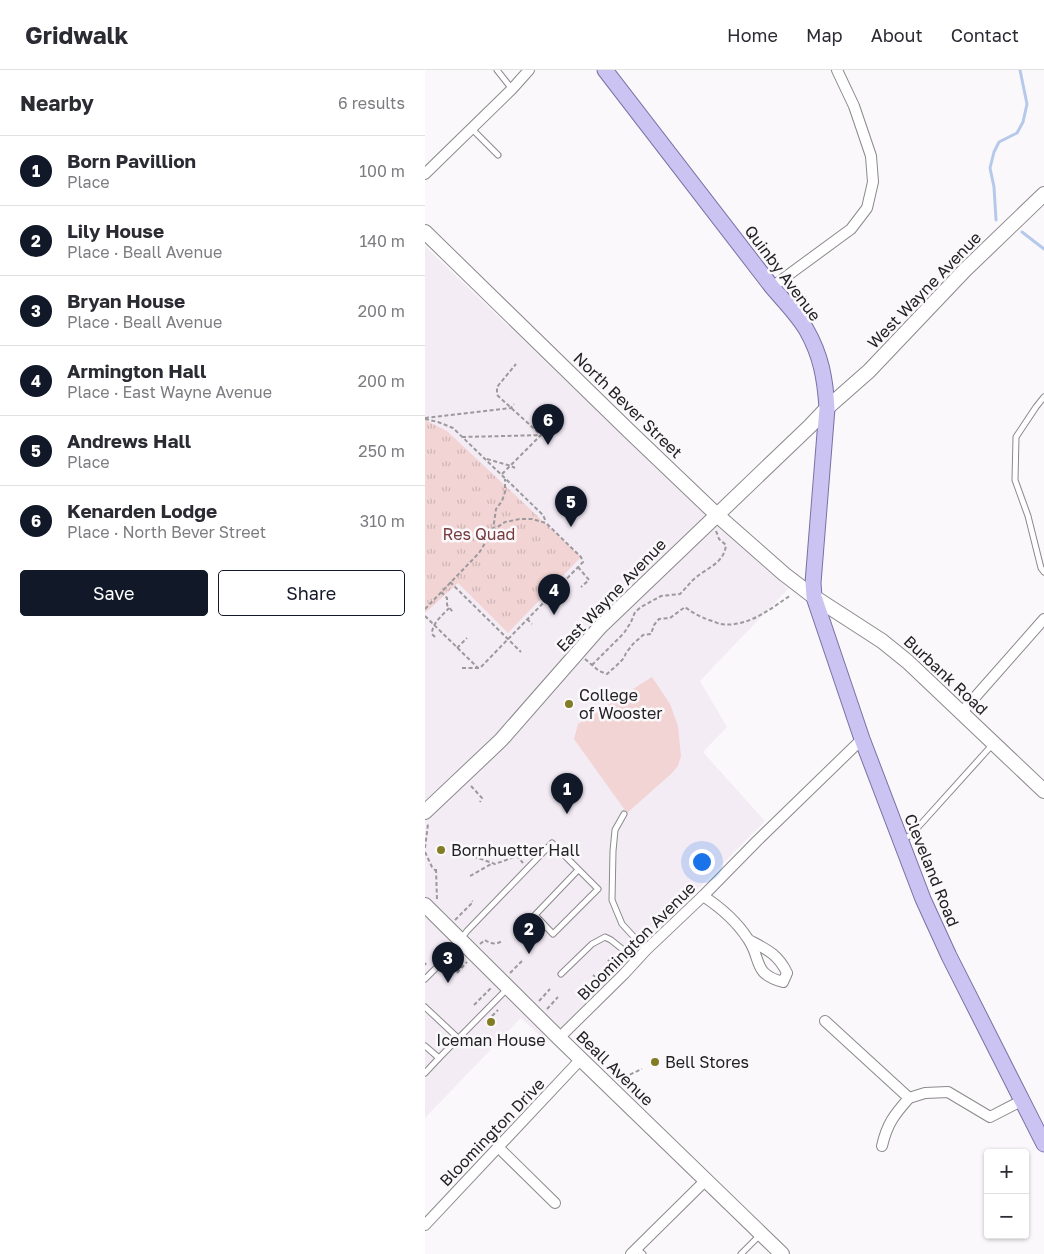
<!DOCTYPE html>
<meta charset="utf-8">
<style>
:root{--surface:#fff;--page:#f7f7f7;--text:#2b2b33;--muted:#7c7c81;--line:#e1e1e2;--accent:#111827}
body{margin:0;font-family:"Golos Text",sans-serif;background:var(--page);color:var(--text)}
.controls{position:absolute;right:15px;bottom:15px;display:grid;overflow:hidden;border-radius:5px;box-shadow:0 1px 4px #0004}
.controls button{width:45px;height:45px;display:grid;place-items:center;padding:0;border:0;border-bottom:1px solid var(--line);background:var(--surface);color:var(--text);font:25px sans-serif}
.you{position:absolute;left:276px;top:791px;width:18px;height:18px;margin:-12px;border:4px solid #fff;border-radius:50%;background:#1a73e8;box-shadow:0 0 0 8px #1a73e833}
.badge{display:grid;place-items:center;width:32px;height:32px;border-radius:50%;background:var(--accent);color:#fff;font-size:16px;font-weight:700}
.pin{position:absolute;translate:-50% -41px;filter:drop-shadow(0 1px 2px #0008)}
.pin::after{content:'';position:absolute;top:26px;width:18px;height:15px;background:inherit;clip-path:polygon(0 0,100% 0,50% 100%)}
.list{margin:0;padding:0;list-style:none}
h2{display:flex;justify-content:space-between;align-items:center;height:65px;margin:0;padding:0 20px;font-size:21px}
h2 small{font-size:16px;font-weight:400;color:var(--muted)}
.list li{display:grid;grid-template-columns:32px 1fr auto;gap:15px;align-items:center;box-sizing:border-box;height:70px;padding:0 20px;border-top:1px solid var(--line)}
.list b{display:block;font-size:19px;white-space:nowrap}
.list p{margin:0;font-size:16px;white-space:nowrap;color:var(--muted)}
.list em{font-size:16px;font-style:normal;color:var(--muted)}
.actions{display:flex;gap:10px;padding:15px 20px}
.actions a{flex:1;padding:11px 0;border:1px solid var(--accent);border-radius:5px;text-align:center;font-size:18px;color:var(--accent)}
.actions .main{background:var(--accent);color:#fff}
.map{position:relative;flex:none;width:619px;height:1184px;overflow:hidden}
header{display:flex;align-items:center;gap:30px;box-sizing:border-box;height:70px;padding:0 25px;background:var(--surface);border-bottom:1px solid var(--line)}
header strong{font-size:24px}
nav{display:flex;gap:28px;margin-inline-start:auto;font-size:18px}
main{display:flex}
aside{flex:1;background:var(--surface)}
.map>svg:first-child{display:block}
.built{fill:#f4ecf5}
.grass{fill:#f2d4d4}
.park{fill:url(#park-tufts)}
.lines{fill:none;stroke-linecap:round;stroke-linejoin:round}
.stream{stroke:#b6c9eb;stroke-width:3}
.lane-casing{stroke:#8b898c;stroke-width:7}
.street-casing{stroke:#8b898c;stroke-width:12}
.secondary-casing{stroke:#8b898c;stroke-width:16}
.primary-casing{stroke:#7971a4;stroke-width:17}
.path{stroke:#9c999c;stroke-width:2;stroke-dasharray:4 2.5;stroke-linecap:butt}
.lane{stroke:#fff;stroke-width:5}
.street{stroke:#fff;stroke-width:10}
.secondary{stroke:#fff;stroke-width:14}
.primary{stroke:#cbc4f2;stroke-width:15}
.poi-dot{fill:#827d24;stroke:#fbf8fb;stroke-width:2}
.labels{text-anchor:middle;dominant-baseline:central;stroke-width:5;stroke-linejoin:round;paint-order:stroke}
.street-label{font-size:16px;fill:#222123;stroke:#fbf8fb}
.park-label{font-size:16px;fill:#753b3d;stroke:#fbf8fb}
.poi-label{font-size:16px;fill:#222123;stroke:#fbf8fb;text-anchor:start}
</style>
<header>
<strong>Gridwalk</strong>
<nav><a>Home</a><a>Map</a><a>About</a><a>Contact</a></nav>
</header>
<main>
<aside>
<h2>Nearby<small>6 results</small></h2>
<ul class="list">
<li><span class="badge">1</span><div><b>Born Pavillion</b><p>Place</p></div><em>100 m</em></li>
<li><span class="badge">2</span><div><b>Lily House</b><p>Place · Beall Avenue</p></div><em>140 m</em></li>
<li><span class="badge">3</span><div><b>Bryan House</b><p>Place · Beall Avenue</p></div><em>200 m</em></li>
<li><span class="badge">4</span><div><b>Armington Hall</b><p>Place · East Wayne Avenue</p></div><em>200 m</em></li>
<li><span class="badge">5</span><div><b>Andrews Hall</b><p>Place</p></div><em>250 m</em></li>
<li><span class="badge">6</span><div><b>Kenarden Lodge</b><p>Place · North Bever Street</p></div><em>310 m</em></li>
</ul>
<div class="actions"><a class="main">Save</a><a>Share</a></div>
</aside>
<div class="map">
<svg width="619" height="1184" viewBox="0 0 619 1184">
<defs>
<pattern id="park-tufts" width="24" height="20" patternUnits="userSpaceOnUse" patternTransform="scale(1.25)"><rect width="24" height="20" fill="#f2d4d4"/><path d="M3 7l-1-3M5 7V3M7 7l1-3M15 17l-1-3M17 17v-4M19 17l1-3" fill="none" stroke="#cfb6b6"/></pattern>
</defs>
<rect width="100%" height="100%" fill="#fbf8fb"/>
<path class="built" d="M 0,176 L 260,425 L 363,519 L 275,611 L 302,657 L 278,682 L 340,751 L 122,972 L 96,948 L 0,1048 Z"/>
<path class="grass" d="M 227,607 L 245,634 L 253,656 L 256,686 L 253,696 L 246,704 L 202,743 L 149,669 L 153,654 Z"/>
<path class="park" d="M 0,350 L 22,361 L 156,487 L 83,563 L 33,513 L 0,543 Z"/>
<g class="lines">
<g class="stream">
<path d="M 571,150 L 569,117 L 565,98 L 569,82 L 574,72 L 592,63 L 598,52 L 602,34 L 595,0"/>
<path d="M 597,162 L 619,179"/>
</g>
<defs>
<g id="lane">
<path d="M 72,0 L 87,19"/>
<path d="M 47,59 L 73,85"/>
<path d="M 619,327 L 611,337 L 591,367 L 590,410 L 603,446 L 616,498 L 619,502"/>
<path d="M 199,744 L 190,760 L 188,781 L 187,830 L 197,854 L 221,880"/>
<path d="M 478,769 L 486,765 L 568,674"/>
<path d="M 136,904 L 167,874 L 180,867 L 186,870 L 211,890"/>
<path d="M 0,909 L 25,884 L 42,861 L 127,773 L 173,819 L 128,864 L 110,845 L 153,800"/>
<path d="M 0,937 L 33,968"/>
<path d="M 0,976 L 14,988 L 83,918"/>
<path d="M 0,1003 L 14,988"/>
<path d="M 212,1179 L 218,1184"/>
<path d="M 316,1184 L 336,1164"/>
</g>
<g id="street">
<path d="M 0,104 L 87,19 L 104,0"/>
<path d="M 347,217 L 426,159 L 442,138 L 448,112 L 446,86 L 429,36 L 412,0"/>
<path d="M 537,642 L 619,549"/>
<path d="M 278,826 C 295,837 312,852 323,869 C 337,889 327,904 358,912 L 362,903 C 353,884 341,879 324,870"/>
<path d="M 400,951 L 484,1028 C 469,1045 462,1054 457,1076"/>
<path d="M 134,968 L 199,904 L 221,880 L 278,826 L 332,771 L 437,669"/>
<path d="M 484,1028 L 500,1023 L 523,1022 L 565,1047 L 596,1031"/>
<path d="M 74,1078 L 130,1133"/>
<path d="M 0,1155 L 156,989"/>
<path d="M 206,1184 L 281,1110"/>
</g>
<g id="secondary">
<path d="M 0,162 L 203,360 L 292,445 L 359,504 L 389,527 L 457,571 L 483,592 L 619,721"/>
<path d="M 0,742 L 76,670 L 175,557 L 292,445 L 385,356 L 402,338 L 444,301 L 540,200 L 619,124"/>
<path d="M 0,835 L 134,968 L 357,1184"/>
</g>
<path id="primary" d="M 180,0 L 347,217 C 358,230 372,244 381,259 C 396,285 400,308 402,338 L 388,513 L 389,527 L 437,669 L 498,829 L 524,886 L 619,1074"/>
</defs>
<use href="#lane" class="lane-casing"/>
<use href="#street" class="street-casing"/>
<use href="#secondary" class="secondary-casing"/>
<use href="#primary" class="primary-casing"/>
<g class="path">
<path d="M 0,348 L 86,338 L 89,334"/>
<path d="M 0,349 L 13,352 L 28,358 L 118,445 L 121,452"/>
<path d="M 37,367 L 121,365"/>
<path d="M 62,389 L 86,396 L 90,398"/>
<path d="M 77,404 L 116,365 L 72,325 L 72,317 L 91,294"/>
<path d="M 153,497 L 164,510 L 156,517"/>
<path d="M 25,512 L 96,582"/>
<path d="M 138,513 L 143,518"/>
<path d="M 16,522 L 22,528 L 22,535 L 28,542"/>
<path d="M 120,531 L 125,536"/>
<path d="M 0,539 L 54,483 L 68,460 L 71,439 L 77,431 L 80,422 L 80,409"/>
<path d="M 0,546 L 53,598"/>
<path d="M 102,549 L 107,554"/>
<path d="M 10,567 L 7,564 C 7,553 17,546 24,538"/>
<path d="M 32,578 L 42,568"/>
<path d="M 160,589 L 174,601 L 182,604 L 191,596 L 199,588 L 201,583 L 208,574 L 218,565 L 226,564 L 229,555 L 234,549 L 245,548 L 260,537 C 269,544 274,546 284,550 C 288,551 292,553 295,554 C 323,558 345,539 366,525"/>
<path d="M 167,595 L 199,563 L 206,552 L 210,542 L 216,537 L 236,526 L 255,524 C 260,519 264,514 269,509 C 281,498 299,494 301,475 L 294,469 L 291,461"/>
<path d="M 37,598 L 55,598 L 158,492 L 156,487 L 121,453 L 107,449 L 95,449 L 80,452 L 68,460"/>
<path d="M 46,716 L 57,728 L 55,732"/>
<path d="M 0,778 L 3,754 L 2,753"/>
<path d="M 30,780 L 70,794 L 92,786 L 98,793"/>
<path d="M 0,782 L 7,797 L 11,801"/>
<path d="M 11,799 L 12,830"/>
<path d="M 45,806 L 68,793"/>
<path d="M 30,850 L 48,832 L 47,831"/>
<path d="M 55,874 L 60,870 C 65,874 71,875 77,871"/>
<path d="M 12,884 L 14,881 L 18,882"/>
<path d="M 183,890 L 191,898"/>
<path d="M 0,895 L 1,893"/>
<path d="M 32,903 L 42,892"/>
<path d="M 85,903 L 97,891"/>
<path d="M 168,905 L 177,912"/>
<path d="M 154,919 L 162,927"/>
<path d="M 114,931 L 125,919"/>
<path d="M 49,935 L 67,917"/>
<path d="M 122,939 L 133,927"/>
<path d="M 67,946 L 73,940"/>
<path d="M 193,1010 L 217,999"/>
</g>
<use href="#lane" class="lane"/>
<use href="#street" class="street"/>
<use href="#secondary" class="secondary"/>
<use href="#primary" class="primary"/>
</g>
<g class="poi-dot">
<circle cx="144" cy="634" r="5"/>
<circle cx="16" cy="780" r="5"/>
<circle cx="66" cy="952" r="5"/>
<circle cx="230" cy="992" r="5"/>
</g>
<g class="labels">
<g class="street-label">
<text transform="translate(358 203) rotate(53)">Quinby Avenue</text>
<text transform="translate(499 220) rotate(-46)">West Wayne Avenue</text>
<text transform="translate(203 335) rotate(44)">North Bever Street</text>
<text transform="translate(186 525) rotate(-46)">East Wayne Avenue</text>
<text transform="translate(521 605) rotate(43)">Burbank Road</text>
<text transform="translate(507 800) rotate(68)">Cleveland Road</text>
<text transform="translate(211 871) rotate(-45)">Bloomington Avenue</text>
<text transform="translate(190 998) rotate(44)">Beall Avenue</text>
<text transform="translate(67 1062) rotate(-46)">Bloomington Drive</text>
</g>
<g class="park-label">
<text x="54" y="464">Res Quad</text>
</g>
<g class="poi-label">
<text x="154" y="625">College<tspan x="154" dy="18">of Wooster</tspan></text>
<text x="26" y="780">Bornhuetter Hall</text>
<text x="66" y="970" text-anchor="middle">Iceman House</text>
<text x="240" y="992">Bell Stores</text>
</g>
</g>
</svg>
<div class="controls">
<button>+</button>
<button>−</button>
</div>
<div class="you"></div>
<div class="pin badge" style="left:142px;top:744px">1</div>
<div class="pin badge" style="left:104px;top:884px">2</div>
<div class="pin badge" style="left:23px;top:913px">3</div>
<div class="pin badge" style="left:129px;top:545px">4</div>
<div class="pin badge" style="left:146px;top:457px">5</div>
<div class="pin badge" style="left:123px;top:375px">6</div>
</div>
</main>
